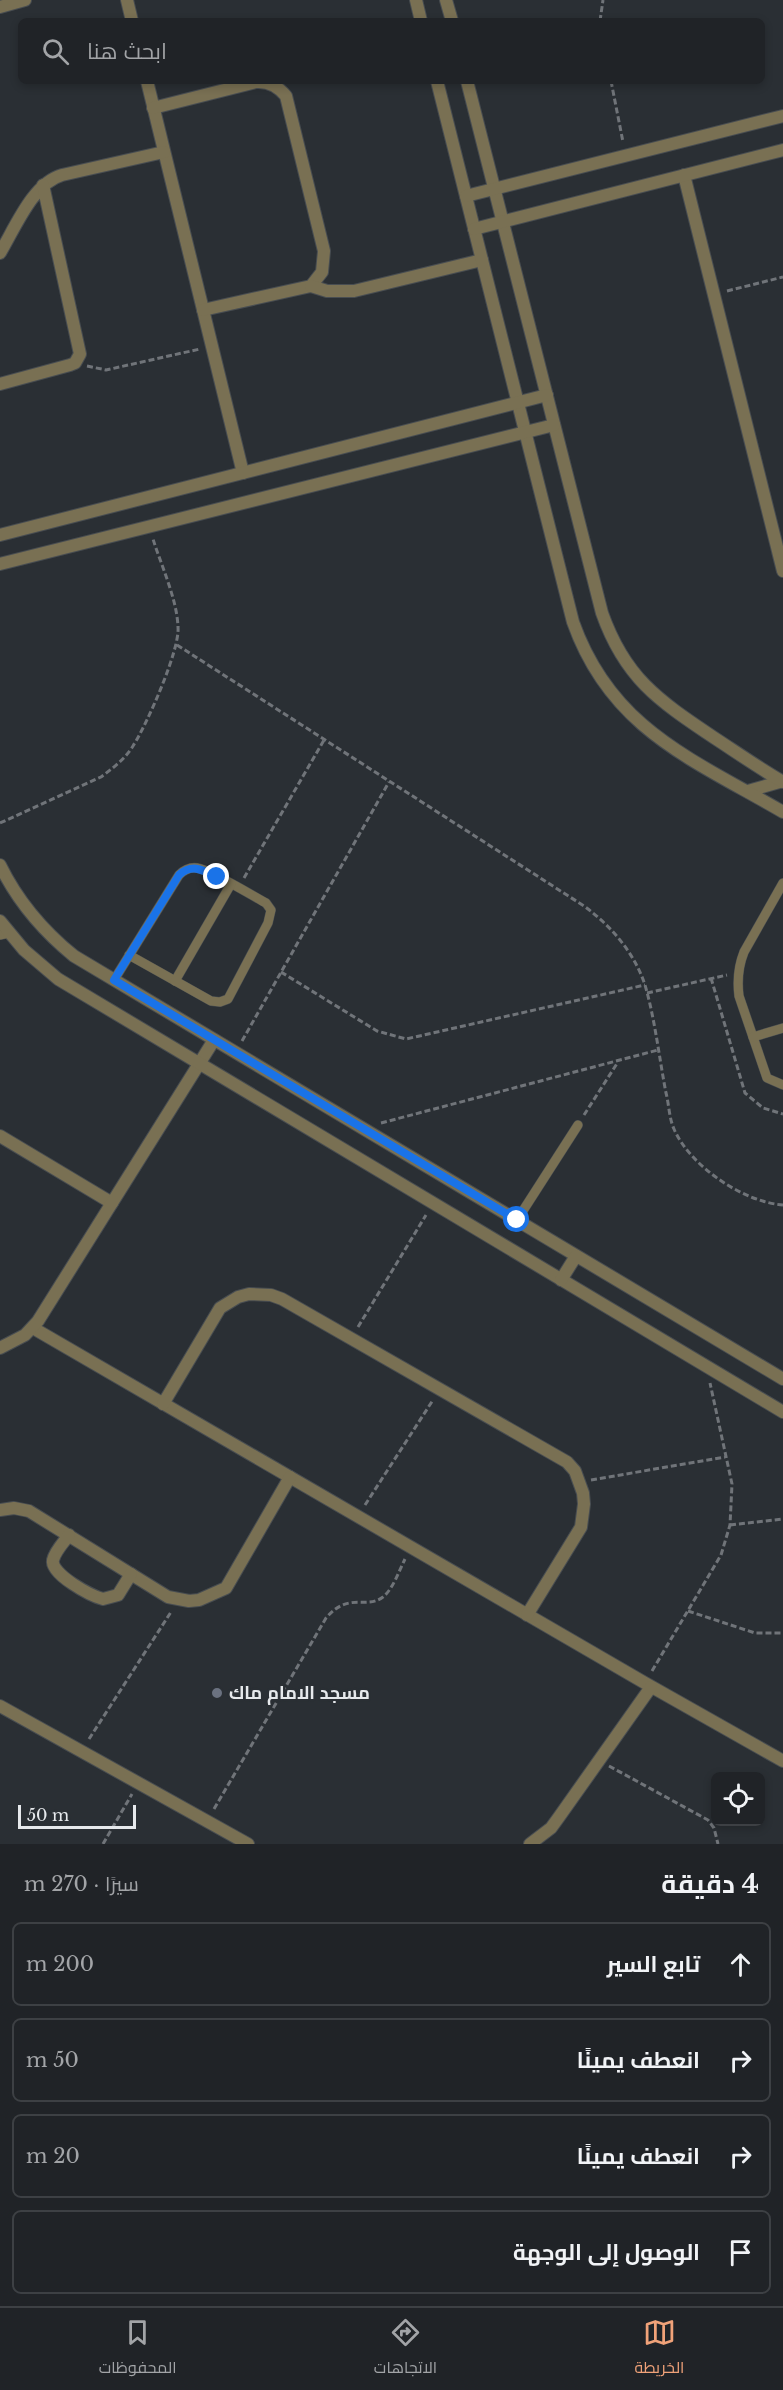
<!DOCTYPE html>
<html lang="ar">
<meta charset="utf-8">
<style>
:root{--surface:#202327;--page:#2d2f33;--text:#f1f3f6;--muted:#a2a4a7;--line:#3d4044;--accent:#f0a279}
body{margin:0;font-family:"Libre Baskerville",Cairo,serif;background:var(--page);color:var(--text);direction:rtl}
.controls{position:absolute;right:18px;bottom:18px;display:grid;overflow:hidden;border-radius:9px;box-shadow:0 3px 9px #0003}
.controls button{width:54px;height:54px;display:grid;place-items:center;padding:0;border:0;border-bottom:2px solid var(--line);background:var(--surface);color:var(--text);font:30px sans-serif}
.scale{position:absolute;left:18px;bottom:15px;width:118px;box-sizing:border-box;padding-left:6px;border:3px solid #e6e9ec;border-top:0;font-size:16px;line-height:21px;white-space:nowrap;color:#e6e9ec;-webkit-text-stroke:4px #2a2f34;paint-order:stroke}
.stop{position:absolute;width:18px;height:18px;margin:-14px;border:4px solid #1a73e8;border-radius:50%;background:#fff}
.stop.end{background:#1a73e8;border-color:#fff;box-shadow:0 2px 6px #0008}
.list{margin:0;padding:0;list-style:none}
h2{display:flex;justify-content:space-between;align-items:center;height:78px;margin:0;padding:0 24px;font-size:26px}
h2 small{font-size:20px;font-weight:400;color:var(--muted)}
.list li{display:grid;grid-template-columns:39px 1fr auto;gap:18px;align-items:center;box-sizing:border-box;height:84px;margin:0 12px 12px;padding:0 12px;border:2px solid var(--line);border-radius:9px}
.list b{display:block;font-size:22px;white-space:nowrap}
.list em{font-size:20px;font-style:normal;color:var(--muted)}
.icon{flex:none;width:33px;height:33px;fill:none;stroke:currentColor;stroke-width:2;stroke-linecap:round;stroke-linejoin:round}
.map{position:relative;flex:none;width:783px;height:1844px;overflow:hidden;direction:ltr}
.search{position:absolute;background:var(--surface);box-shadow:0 3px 9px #0003;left:18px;right:18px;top:18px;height:66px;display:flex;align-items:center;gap:15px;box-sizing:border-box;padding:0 21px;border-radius:9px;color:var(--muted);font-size:22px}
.sheet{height:462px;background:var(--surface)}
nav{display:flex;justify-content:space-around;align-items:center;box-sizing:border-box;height:84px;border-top:2px solid var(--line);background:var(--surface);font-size:16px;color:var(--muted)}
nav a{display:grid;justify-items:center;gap:3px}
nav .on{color:var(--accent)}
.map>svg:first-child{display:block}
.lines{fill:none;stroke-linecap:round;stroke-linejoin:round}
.service-casing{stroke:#484d51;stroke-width:10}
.minor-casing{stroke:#484d51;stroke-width:14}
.tertiary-casing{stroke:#484d51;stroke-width:14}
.path{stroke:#707479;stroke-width:3;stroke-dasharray:6 3;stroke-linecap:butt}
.service{stroke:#797053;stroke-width:9}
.minor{stroke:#797053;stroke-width:12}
.tertiary{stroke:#797053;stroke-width:12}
.route{stroke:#1a73e8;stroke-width:8}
.worship-dot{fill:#6b7280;stroke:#2a2f34;stroke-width:2}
.labels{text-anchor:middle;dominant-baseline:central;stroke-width:4.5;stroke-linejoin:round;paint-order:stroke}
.poi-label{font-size:18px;font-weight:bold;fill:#e6e9ec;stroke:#2a2f34;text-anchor:start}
</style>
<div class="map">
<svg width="783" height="1844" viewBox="0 0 783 1844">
<rect width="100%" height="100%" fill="#2a2f34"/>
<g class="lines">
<defs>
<g id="service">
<path d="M 783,883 L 744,952 C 738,967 737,980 739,996 L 767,1078 L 783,1085"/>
<path d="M 0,935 L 9,933"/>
<path d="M 114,980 L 179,875 C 184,870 190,867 197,868 C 211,870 251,895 266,903 L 271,910 L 268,923 L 228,999 L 220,1002 L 211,1001 L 129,955"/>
<path d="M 175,981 L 231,884"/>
<path d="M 753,1037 L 783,1028"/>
<path d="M 517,1220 L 578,1125"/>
</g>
<g id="minor">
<path d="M 127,0 L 132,21"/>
<path d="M 0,7 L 25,0"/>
<path d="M 147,81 L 243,473"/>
<path d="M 153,108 L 256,82 C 269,81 278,86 286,96 L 324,251 L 322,272 L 311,286 L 203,310"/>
<path d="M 684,175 L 783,571"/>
<path d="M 0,253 C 15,228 33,183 62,175 L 164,152"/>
<path d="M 311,286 L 327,291 L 354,291 L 482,260"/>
<path d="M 0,384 L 70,365 L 75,363 L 80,354 L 43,185"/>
<path d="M 748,791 L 783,781"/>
<path d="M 0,1136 L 112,1203"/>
<path d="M 33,1328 L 645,1683 L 783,1761"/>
<path d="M 0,1348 L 25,1335 L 38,1321 L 214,1040"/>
<path d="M 163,1404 L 220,1308 L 238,1297 L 249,1294 L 271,1295 L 282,1299 L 567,1462 L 575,1471 L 583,1493 L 584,1504 L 581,1527 L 527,1615"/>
<path d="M 0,1510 L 14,1508 L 29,1511 L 168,1597 L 189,1601 L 199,1600 L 226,1588 L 290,1477"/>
<path d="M 69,1535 C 64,1542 55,1551 53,1560 C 50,1574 91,1596 103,1599 L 118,1595 L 131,1574"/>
<path d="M 0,1706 L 248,1844"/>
<path d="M 530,1844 L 551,1828 L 559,1817 L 651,1687"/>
</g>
<g id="tertiary">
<path d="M 416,0 L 421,21"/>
<path d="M 446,0 L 452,21"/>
<path d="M 437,81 L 573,622 C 611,729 692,759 783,812"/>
<path d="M 467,81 L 602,613 C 625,678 658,700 713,737 C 736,752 759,768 783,782"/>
<path d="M 466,196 L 783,116"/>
<path d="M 474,229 L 783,150"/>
<path d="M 0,535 L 547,395"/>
<path d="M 0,564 L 554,425"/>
<path d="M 0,865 C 18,902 42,930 74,956 L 783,1379"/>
<path d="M 0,921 L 24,950 L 58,979 L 783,1412"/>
<path d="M 561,1280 L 576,1256"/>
</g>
</defs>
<use href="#service" class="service-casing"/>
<use href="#minor" class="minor-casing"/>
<use href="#tertiary" class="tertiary-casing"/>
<g class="path">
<path d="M 600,21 L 603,0"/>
<path d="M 611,81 L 623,142"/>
<path d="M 727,291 L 783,277"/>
<path d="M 87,366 L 106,370 L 200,349"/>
<path d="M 177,645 L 584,906 C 611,926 634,952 645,985 C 655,1019 659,1057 666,1093 C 669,1104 669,1118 674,1129 C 690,1166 743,1202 783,1205"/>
<path d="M 0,823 L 101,777 C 113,768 125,759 133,746 C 147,724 180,650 178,627 C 177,599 161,565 153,539"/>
<path d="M 244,878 L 324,740"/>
<path d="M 281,972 L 377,1031 L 406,1039 L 645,985"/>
<path d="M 711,978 L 745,1093 L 763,1108 L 783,1114"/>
<path d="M 647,993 L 727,975"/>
<path d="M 242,1041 L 389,782"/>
<path d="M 584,1115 L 618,1062"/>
<path d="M 381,1123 L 658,1050"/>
<path d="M 358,1327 L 426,1215"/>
<path d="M 591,1480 L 725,1457"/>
<path d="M 365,1505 L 433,1400"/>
<path d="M 730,1525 L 783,1519"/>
<path d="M 688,1611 L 755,1633 L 783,1633"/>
<path d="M 652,1671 L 721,1555 L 730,1525 L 732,1484 L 710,1383"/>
<path d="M 89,1739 L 171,1612"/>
<path d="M 609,1766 L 708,1820 L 714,1828 L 718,1844"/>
<path d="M 214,1809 L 326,1618 C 349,1591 366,1610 383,1597 C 393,1589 399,1571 405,1559"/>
<path d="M 103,1844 L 132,1794"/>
</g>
<use href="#service" class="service"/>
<use href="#minor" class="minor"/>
<use href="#tertiary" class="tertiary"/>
</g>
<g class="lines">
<path class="route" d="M 217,877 C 203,870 192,863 179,875 L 114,980 L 517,1220"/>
</g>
<circle class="worship-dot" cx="217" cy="1693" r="6"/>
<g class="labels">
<g class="poi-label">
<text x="229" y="1693">مسجد الامام ماك</text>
</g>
</g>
</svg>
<div class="controls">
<button><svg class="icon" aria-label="locate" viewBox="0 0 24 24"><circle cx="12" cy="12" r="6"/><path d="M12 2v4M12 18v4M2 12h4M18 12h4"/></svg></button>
</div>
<div class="scale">50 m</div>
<div class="stop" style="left:517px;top:1220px"></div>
<div class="stop end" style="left:217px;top:877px"></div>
<div class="search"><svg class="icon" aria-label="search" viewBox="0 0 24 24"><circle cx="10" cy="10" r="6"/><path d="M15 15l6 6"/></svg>ابحث هنا</div>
</div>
<section class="sheet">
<h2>4 دقيقة<small>سيرًا · 270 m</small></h2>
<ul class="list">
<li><svg class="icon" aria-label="ahead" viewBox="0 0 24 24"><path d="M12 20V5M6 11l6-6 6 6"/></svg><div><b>تابع السير</b></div><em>200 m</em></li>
<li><svg class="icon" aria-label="right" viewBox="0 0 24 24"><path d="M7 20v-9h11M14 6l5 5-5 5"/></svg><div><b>انعطف يمينًا</b></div><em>50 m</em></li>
<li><svg class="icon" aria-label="right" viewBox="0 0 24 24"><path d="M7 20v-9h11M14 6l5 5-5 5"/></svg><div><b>انعطف يمينًا</b></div><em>20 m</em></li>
<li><svg class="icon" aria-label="arrive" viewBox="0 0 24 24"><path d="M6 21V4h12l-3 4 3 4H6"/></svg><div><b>الوصول إلى الوجهة</b></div></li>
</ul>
</section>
<nav>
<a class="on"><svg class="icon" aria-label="map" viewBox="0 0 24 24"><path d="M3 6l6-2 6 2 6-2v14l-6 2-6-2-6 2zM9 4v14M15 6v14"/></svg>الخريطة</a>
<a><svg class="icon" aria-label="directions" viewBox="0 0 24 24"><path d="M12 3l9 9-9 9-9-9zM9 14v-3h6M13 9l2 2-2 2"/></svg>الاتجاهات</a>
<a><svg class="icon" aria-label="saved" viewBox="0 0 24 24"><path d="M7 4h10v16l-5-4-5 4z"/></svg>المحفوظات</a>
</nav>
